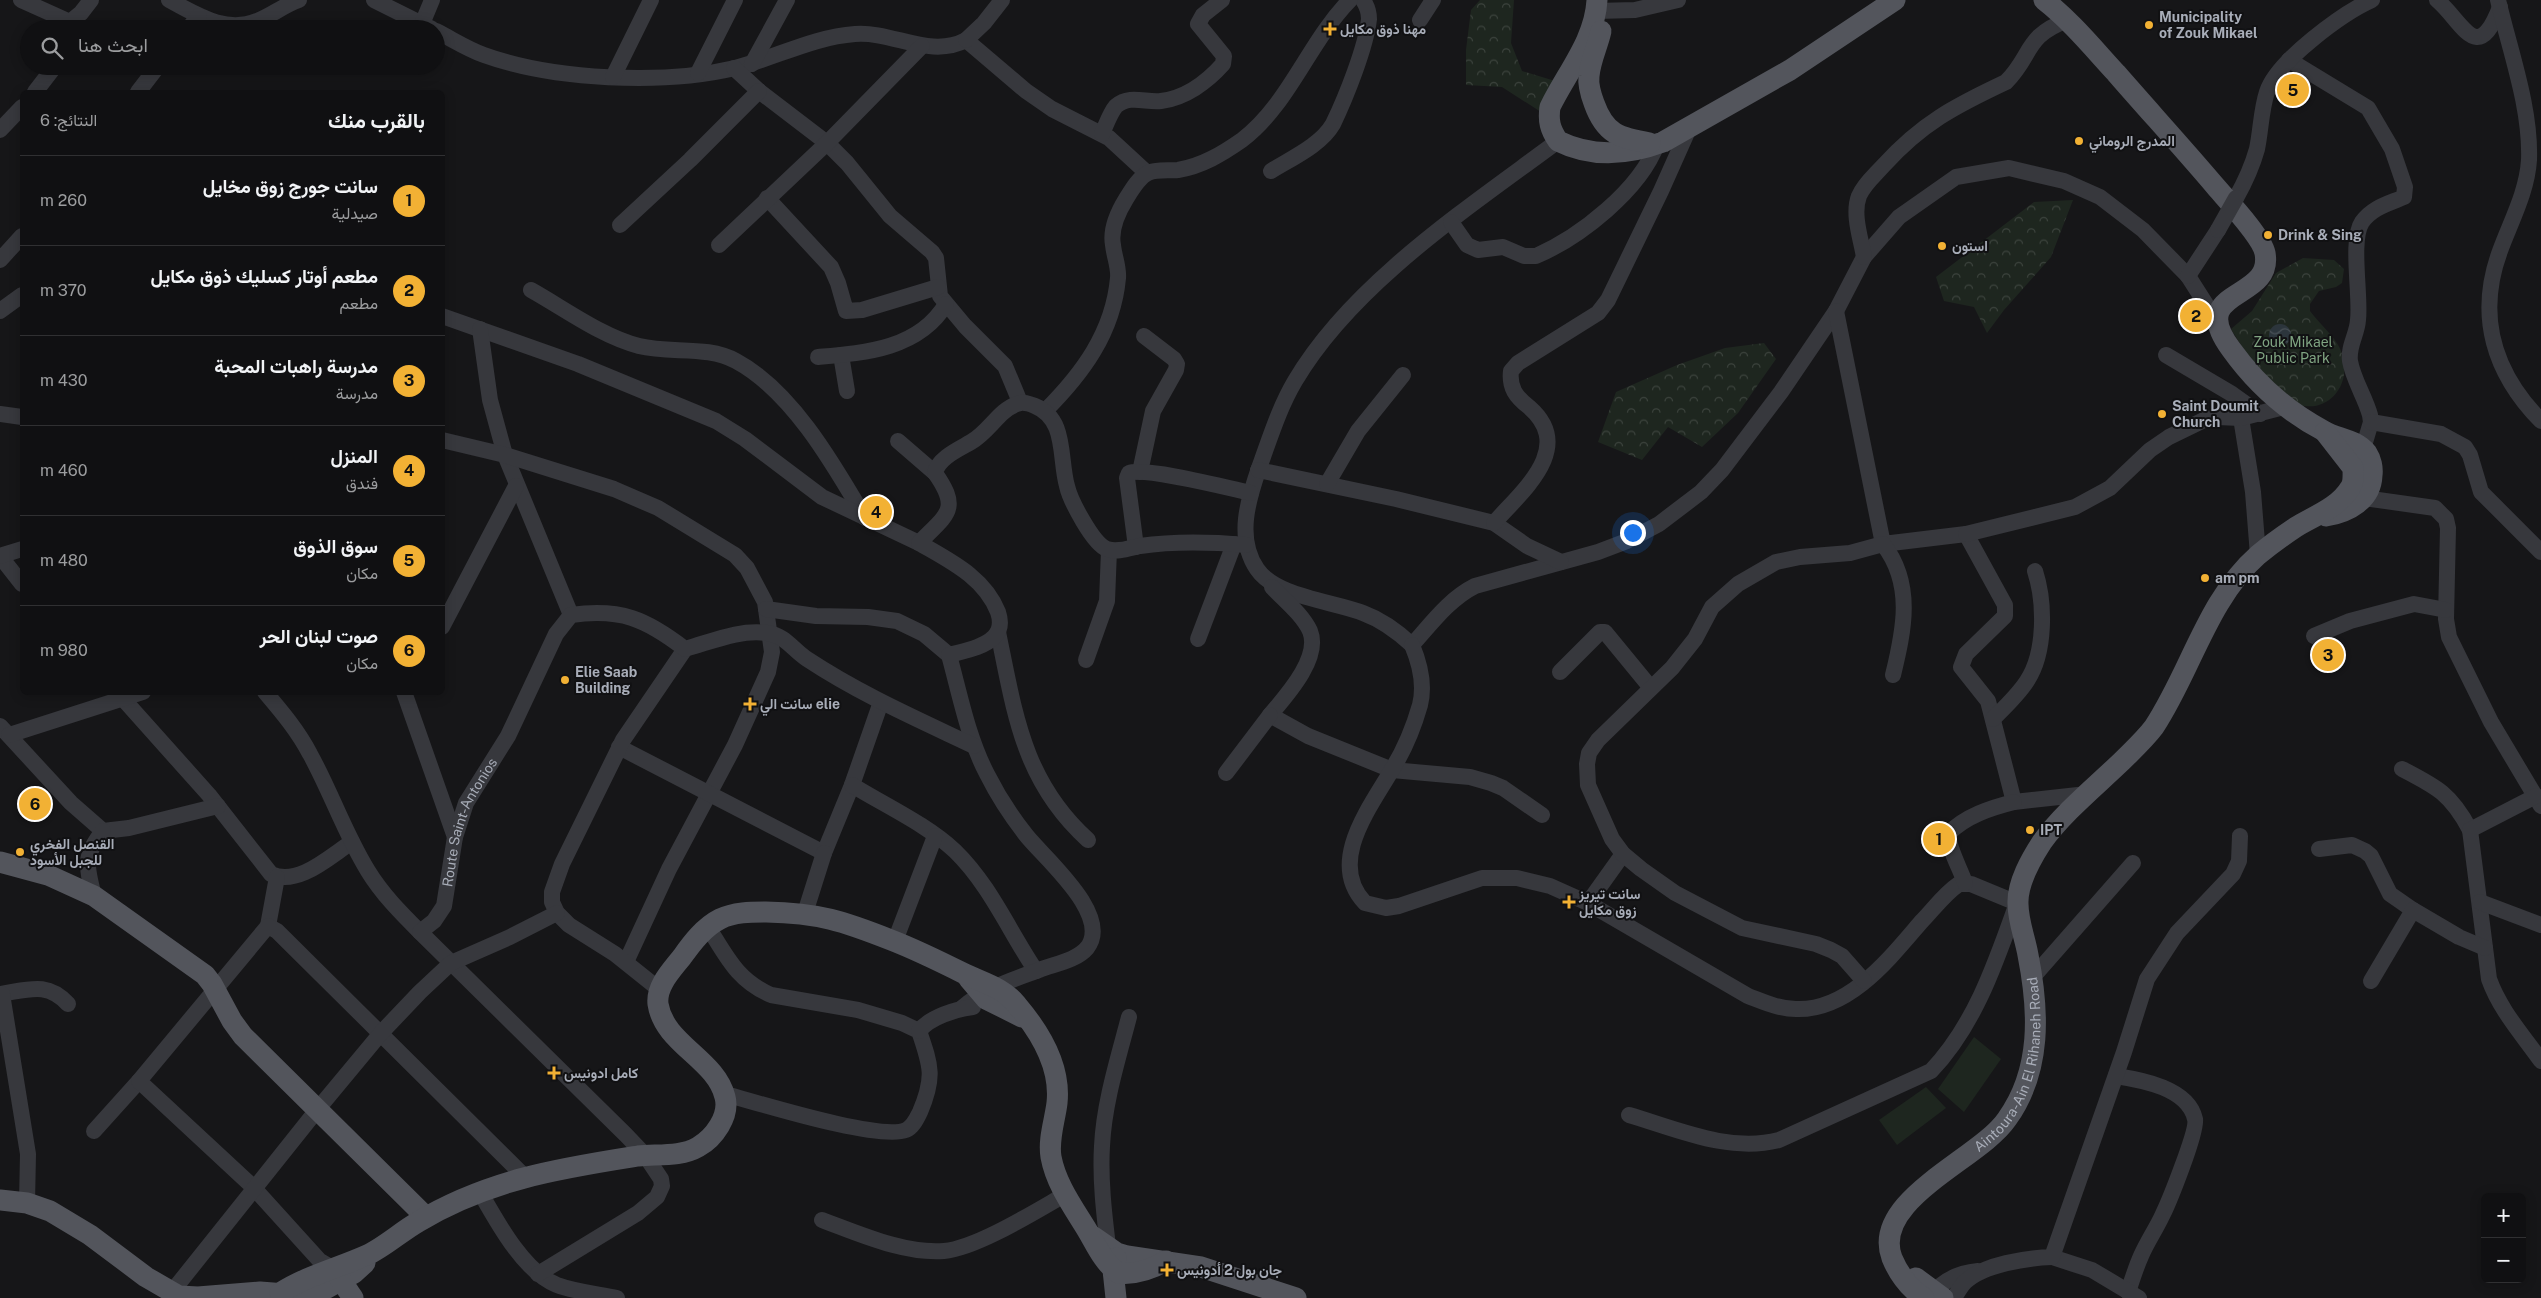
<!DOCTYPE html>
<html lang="ar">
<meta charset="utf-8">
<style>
:root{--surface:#101012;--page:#19191b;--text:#f1f3f6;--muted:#9c9d9f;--line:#303032;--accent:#f2b134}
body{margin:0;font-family:"Public Sans",Vazirmatn,sans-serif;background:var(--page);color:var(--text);direction:rtl}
.controls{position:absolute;right:15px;bottom:15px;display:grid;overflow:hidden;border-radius:8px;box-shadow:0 2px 12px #0003}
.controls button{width:45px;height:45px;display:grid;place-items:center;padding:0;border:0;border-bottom:1px solid var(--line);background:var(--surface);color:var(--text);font:25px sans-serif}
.you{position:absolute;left:1632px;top:532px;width:18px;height:18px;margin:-12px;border:4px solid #fff;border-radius:50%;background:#1a73e8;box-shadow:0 0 0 8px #1a73e833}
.badge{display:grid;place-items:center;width:32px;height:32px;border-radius:50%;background:var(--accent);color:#111;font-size:16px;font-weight:700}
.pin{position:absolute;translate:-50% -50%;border:2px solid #fff;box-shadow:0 1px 5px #0006}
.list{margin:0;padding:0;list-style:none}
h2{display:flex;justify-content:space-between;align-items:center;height:65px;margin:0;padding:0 20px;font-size:21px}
h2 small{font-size:16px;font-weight:400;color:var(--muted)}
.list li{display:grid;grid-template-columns:32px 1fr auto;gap:15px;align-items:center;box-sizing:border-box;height:90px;padding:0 20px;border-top:1px solid var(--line)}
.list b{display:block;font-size:19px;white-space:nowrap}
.list p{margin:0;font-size:16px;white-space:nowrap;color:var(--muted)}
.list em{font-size:16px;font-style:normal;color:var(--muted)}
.icon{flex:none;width:28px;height:28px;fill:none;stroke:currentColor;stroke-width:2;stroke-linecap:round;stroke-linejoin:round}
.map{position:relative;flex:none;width:2541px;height:1298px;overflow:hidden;direction:ltr}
.search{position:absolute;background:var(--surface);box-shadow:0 2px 12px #0003;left:20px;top:20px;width:425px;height:55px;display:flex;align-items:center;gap:12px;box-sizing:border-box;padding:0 18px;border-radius:28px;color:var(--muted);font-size:19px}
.panel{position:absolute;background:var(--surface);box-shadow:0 2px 12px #0003;left:20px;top:90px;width:425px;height:605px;border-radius:8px;direction:rtl}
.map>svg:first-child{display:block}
.grass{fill:#1e261f}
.forest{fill:url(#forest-crowns)}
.water{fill:url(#water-waves)}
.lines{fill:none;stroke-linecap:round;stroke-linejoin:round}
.minor{stroke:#37383d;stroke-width:16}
.major{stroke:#53555c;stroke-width:21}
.minor-bridge{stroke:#37383d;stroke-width:16}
.poi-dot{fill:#f2b134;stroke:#111113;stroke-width:2}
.labels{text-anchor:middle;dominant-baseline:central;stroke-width:4;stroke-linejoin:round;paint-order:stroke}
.poi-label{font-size:14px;font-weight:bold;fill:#a8adb8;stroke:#111113;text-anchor:start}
.park-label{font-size:14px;fill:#7fa381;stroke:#111113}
.street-label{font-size:14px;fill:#a8adb8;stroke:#111113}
</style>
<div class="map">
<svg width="2541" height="1298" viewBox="0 0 2541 1298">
<defs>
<pattern id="forest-crowns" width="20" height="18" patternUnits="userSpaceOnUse" patternTransform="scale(1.25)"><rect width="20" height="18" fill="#1e261f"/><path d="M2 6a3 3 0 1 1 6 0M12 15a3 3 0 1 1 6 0" fill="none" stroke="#3c433d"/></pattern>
<pattern id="water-waves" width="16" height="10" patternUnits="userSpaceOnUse" patternTransform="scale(1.25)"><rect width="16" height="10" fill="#2c353c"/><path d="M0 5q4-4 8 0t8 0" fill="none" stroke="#485056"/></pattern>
</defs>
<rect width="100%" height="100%" fill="#161618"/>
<g class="grass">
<path d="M 1974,1037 L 2001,1059 L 1964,1112 L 1938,1089 Z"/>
<path d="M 1926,1087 L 1946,1108 L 1897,1145 L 1879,1120 Z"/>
</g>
<g class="forest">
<path d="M 1480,0 L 1514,0 L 1511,43 L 1522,71 L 1555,81 L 1541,112 L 1502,87 L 1466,85 L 1466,50 L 1471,10 Z"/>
<path d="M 2073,200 L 2051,257 L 2004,310 L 1987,333 L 1974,307 L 1944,301 L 1936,277 L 2034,202 Z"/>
<path d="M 2303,258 L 2334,260 L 2344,269 L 2342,283 L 2336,287 L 2319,291 L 2310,304 L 2310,311 C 2321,326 2339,339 2343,357 C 2352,393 2317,420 2288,399 C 2263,380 2247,355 2231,329 L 2252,311 L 2276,273 Z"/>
<path d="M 1764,343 L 1776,359 L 1738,413 L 1702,447 L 1668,427 L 1642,460 L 1598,442 L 1616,392 L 1677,365 L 1725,348 Z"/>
</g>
<circle class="water" cx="2280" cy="335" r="11"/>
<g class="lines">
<g class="minor">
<path d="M 21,0 L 70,22 L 81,13 L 91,0"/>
<path d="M 169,0 C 196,14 225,34 257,21 C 271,16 284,5 299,0"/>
<path d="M 374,0 L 432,29"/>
<path d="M 2437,0 C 2463,22 2477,67 2500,7"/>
<path d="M 2498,0 C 2510,51 2531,108 2529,160 C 2527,192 2511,221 2500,251 C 2476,316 2494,373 2541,421"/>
<path d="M 1596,11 L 1635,10 L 1678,0"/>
<path d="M 1420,20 L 1433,0"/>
<path d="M 422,24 L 432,0"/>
<path d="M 188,29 L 199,16"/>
<path d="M 436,31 C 452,39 467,49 484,55 C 553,80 663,85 735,68 C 775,58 813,37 855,34 C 893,31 930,59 966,40 L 1026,91 L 1052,109 L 1109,138 L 1147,173"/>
<path d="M 966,40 L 984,23 L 1002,0"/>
<path d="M 2289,60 L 2368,108 L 2392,149 L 2405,187 L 2404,197 C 2388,204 2373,207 2362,222 C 2350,240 2361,296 2358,320 C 2357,335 2348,346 2350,361 C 2353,379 2365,397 2370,415 L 2371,422 L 2363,449"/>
<path d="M 752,64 L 787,0"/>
<path d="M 734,68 L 759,91 L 827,143 L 847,163 L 890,216 L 932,252 L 936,258 L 940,296 L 965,326 L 1005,366 L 1020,402"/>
<path d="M 698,73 L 735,0"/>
<path d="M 613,77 L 651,0"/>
<path d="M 35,92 L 55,66"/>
<path d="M 138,92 L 158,66"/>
<path d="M 0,130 L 22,107"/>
<path d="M 1102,134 C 1106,125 1110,113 1116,106 C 1130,94 1146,103 1161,101 C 1185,98 1207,82 1223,64 L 1224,56 L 1198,24 L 1203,15 L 1222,0"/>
<path d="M 1558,141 C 1468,208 1352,284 1295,381 C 1279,408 1270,438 1259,468 C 1248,500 1236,538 1257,569 C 1276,597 1332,601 1363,613 C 1382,620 1397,631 1412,645 C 1431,624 1449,599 1475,586 L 1598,552 L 1627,541 L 1659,524 L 1701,492 L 1722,470 L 1781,392 L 1836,311 L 1864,257 L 1899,217 L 1956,177 L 2009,168 L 2064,181 L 2100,197 L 2143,230 L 2188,276 L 2216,320"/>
<path d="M 1271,171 C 1292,158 1321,145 1333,124 C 1346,97 1366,47 1369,19 C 1369,11 1367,6 1363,0"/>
<path d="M 767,198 L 831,267 L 838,283 L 846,311 L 862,310 L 938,287"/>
<path d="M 2236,198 C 2245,182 2252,167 2257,149 C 2261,130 2261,110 2267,92 C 2277,61 2343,13 2372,0"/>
<path d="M 1451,222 L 1467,245 L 1478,250 L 1503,247 L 1524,256 L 1536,256 C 1580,237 1640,190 1657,144"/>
<path d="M 620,225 L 690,160 L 759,91"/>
<path d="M 719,245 L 827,143 L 922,46"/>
<path d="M 1864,257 C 1861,239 1852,214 1859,196 C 1864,184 1875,175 1883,166 C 1922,123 1955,106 2006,82 C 2033,55 2024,36 2068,20"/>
<path d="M 0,260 L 22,236"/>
<path d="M 2188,276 L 2218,230"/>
<path d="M 531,290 C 565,309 601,336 639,346 C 671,354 707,345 736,361 C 792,391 834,465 865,518"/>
<path d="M 0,311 L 22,295"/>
<path d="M 1836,311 L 1883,544 L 1966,534 L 2005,605 L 2005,616 L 1966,654 L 1961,667 L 1988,701 L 2014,802 L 2087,794"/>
<path d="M 442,316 L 578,364 L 716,421 L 745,439 L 822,497 L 919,543"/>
<path d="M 480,329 L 490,400 L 505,455 L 571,615"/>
<path d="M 841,355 L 847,391"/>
<path d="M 2166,355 L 2232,394 L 2260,414"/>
<path d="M 818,357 C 865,353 919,349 946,304"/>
<path d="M 1045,411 C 1082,374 1113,333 1118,278 C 1119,267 1114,256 1113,245 C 1110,229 1118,212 1126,199 C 1131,191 1139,177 1148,173 C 1155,169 1169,171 1178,170 C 1202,166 1222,154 1242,140 C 1290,103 1308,43 1350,0"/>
<path d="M 0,414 L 22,417"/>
<path d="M 2241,418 L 2253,492 L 2258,555"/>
<path d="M 2371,422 L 2441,434 L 2465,447 L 2470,455 L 2481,492 L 2541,552"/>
<path d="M 442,440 L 505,455 L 614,489 L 658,508 L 735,555 L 747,568 L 765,602 L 772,652 L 768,672 L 735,745 L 669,869 L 626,962"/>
<path d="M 898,441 L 935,473"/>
<path d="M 1258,470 L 1396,499 L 1494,523 L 1527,546 L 1561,562"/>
<path d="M 1140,472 L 1153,411 L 1176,370 L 1177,364 L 1174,359 L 1144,336"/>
<path d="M 1327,484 L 1358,431 L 1403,375"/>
<path d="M 2354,492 L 2364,498 L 2435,508 L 2446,519 L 2448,528 L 2446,619 L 2449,637 L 2491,722 L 2541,806"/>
<path d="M 1494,523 C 1522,491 1576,448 1529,407 C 1516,397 1509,388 1511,371 L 1518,363 L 1598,313 L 1608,300 L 1661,191 L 1690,126"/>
<path d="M 1966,534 L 2075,507 L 2110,488 L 2150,450 L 2169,437 L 2206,419 L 2217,417 L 2241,418 L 2284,407"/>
<path d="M 1136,547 L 1127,478 L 1129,473 C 1146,467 1228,488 1251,493"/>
<path d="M 0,556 L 22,584"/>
<path d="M 0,556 L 22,549"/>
<path d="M 1272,587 C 1284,600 1302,614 1310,631 C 1321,658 1286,696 1270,715 L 1308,736 L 1392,770 L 1470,777 L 1491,783 L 1503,788 L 1542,815"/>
<path d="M 766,609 L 816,616 L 868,617 L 897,621 L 924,634 L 949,655"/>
<path d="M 442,627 L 516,486"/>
<path d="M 998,632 C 1015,714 1023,781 1088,840"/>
<path d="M 2314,636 L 2350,621 L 2414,604 L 2446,610"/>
<path d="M 1198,639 L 1234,544"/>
<path d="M 1412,645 C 1420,664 1425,685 1420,705 C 1414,726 1404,750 1393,768 C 1371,806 1326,862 1365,903 L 1386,908 L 1399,906 L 1482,878 L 1517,878 L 1550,886 L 1588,903 L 1748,996 C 1764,1002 1779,1009 1796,1009 C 1849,1011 1890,958 1921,922 C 1933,910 1944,894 1959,884 L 1971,884 L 2017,903 C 1996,962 1975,1025 1931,1071 L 1779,1140 C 1729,1153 1677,1129 1629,1115"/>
<path d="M 1086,660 L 1107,601 L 1109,550"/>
<path d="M 1560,672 L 1600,632 L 1605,632 L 1651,688"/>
<path d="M 117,692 L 209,795 L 271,874 C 298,887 330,856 352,842"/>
<path d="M 265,692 C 282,712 298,731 310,754 C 331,792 345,834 368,871 C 382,894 401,913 420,932"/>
<path d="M 404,692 L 455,837"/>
<path d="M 1993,719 C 2005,707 2018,695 2027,681 C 2046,652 2045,602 2035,571"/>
<path d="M 0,726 L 71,803 L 103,831 L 129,828 L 218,806"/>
<path d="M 9,735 L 143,692"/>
<path d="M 619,747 L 824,853 L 852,785 L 881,702"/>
<path d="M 2402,769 C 2437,787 2451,794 2470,830"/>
<path d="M 1226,773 L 1270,715"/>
<path d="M 852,785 C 886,806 926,824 955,851 C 990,885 1009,931 1036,971"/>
<path d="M 2536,796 L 2470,830 L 2489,979 C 2500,1010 2522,1034 2541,1061"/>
<path d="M 2319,849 L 2352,845 L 2365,851 L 2371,856 L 2390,894 L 2413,910"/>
<path d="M 1965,883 C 1961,870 1946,844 1949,833 C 1966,816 1990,808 2014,802"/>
<path d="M 94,896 C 86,866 83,856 103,831"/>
<path d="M 2480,902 L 2541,925"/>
<path d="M 1588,903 L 1623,854"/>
<path d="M 805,913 L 824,853"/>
<path d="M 268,926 L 277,877"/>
<path d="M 708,927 C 727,957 737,980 771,995 L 858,1010 L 902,1023 L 919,1031 C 931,1066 935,1077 920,1112 C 917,1118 913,1127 906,1130 C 879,1141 759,1103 725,1094"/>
<path d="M 895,941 L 935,836"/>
<path d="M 2032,978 L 2133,863"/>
<path d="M 1864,981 L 1842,956 L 1831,950 L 1816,944 L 1742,928 L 1675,893 L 1641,869 L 1623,854 L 1612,839 L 1588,785 L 1587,764 L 1589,753 L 1598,740 L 1672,668 L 1695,639 L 1712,607 L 1738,584 L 1776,562 L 1800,557 L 1850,553 L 1883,544 C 1914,584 1904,630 1893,675"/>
<path d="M 2371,981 L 2413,910 L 2459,937 L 2485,948"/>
<path d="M 660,990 L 615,954 L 569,925 L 557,913 L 552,902 L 552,892 L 562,864 L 623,740 L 685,649"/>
<path d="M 0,994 C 28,990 47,981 68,1004"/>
<path d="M 2,994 L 28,1154 L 27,1203"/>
<path d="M 962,1008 C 983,989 1012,980 1039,970 C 1054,964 1076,961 1087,948 C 1113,915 1043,857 1026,835 C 1011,816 998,796 987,774 C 968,738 960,695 949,655 C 963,651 983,648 994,637 C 1001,630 1001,621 998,612 C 984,577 950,561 919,543 C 947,514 961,510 935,473 C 938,458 959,449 971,442 C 989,432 999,410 1017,404 C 1023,401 1030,404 1035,406 C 1067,419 1059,458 1067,486 C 1070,500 1093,544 1107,549 C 1117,553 1130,548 1140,546 C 1175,541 1211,542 1246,545"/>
<path d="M 919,1031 C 930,1017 956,1009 973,1007"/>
<path d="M 2116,1076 C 2142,1080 2188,1088 2195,1119 C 2198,1130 2169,1202 2162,1216 C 2156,1229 2147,1242 2141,1256 C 2136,1267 2132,1280 2128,1292"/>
<path d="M 94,1131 L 139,1081"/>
<path d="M 480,1192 C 497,1222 524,1272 557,1285 C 576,1292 598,1294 617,1298"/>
<path d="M 822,1220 C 860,1234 904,1254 944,1251 C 977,1248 1036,1211 1066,1194"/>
<path d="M 1108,1246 C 1104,1213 1100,1179 1102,1146 C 1104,1103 1118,1059 1129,1017"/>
<path d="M 2052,1257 L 2092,1270 L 2139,1298"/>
<path d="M 332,1268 L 320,1261 L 253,1187 L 139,1081 L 268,926 L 277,931 L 525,1177"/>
<path id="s1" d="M 538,1274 L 638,1213 L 657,1197 L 662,1186 L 661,1179 L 645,1155 L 626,1135 L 420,932 L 434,921 L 444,906 L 455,837 L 466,803 L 508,736 L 556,634 L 571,615 C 621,608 646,619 685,649 C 711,642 739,629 767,633 C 785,635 793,650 807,659 C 860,694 917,719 974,746"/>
<path d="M 171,1293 L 317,1110 L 381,1033 L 420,992 L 451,963 L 510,937 L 557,913"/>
<path d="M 1929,1298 C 1941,1281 1957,1273 1978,1271"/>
<path d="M 1954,1298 C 1957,1293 1961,1286 1965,1282 C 1984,1264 2027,1258 2052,1257 L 2124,1052 L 2147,979 L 2177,933 L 2233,874 L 2239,861 L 2240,836"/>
</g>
<g class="major">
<path d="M 1597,0 C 1595,40 1567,72 1550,107 C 1548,121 1550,129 1558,141 C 1592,158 1628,155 1663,142 L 1790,70 L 1895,0"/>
<path d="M 2044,0 C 2071,21 2093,48 2116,73 C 2149,111 2183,148 2216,187 C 2228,201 2262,237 2265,253 C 2274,302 2185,287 2231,349 C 2256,384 2286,411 2324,431 C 2338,439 2356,439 2367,453 C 2371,459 2373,468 2372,475 C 2371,500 2349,512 2326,516"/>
<path d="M 1601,31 C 1598,45 1590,61 1589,76 C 1588,84 1591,95 1594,103 C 1605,134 1619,138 1650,143"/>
<path d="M 0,862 L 48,875 L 94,896 L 205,975 L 212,984 L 232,1021 L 243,1036 L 426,1217"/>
<path d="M 969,979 L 986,999 L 1022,1017"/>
<path d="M 0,1200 L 27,1203 L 50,1211 L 90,1235 L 146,1277 L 179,1296 L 198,1297 L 260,1292 L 298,1295 L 327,1288 L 354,1273 L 365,1263"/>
<path d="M 1094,1237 L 1117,1253 L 1127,1256 L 1201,1267 L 1296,1298"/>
<path d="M 1116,1258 L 1113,1270 L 1116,1298"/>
<path d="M 334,1270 L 353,1298"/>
<path d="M 1916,1278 L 1943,1298"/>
<path d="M 280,1293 C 306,1276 338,1268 367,1255 C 383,1248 402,1231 418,1222 C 451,1202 487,1188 524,1178 C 561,1168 600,1162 638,1156 C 657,1154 681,1157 698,1147 C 714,1138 730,1116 725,1097 C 716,1059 664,1044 658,1004 C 656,986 671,971 682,957 C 692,943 704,927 720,919 C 734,912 751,912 766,912 C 819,913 843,921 891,940 C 917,950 941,962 965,974 C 984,983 1004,988 1017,1005 C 1040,1032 1061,1066 1057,1103 C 1055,1120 1048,1139 1051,1157 C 1056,1184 1073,1207 1087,1230 C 1096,1245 1103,1262 1118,1273 C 1134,1275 1152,1269 1166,1261"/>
<path id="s2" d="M 1924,1298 C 1909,1288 1899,1275 1892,1258 C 1870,1200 1980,1159 2007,1119 C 2042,1070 2039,1011 2028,955 C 2025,938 2018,921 2018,904 C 2017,883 2031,859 2042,842 C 2064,812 2095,787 2122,761 C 2133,750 2145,739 2154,727 C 2191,671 2207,600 2258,555 C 2270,545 2284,535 2296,527 C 2314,516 2339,507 2350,488 C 2354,483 2353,474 2353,468 L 2325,432"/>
</g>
<path class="minor-bridge" d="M 2218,230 L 2236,198"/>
</g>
<g class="poi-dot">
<circle cx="2149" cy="25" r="5"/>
<path d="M1327.5 21.5h5v5h5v5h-5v5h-5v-5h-5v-5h5z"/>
<circle cx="2079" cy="141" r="5"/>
<circle cx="2268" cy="235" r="5"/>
<circle cx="1942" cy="246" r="5"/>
<circle cx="2162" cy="414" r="5"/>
<circle cx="2205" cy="578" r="5"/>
<circle cx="565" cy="680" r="5"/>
<path d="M747.5 696.5h5v5h5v5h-5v5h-5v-5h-5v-5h5z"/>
<circle cx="2030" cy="830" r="5"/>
<circle cx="20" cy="852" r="5"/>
<path d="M1566.5 894.5h5v5h5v5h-5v5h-5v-5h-5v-5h5z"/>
<path d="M551.5 1065.5h5v5h5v5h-5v5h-5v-5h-5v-5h5z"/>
<path d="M1164.5 1262.5h5v5h5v5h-5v5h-5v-5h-5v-5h5z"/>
</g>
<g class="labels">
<g class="poi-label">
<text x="2159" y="17">Municipality<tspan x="2159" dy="16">of Zouk Mikael</tspan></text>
<text x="1340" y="29">مهنا ذوق مكايل</text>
<text x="2089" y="141">المدرج الروماني</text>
<text x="2278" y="235">Drink &amp; Sing</text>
<text x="1952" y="246">استون</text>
<text x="2172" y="406">Saint Doumit<tspan x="2172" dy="16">Church</tspan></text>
<text x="2215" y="578">am pm</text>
<text x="575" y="672">Elie Saab<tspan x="575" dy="16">Building</tspan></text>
<text x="760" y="704">سانت الي elie</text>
<text x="2040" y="830">IPT</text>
<text x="30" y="844">القنصل الفخري<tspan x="30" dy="16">للجبل الأسود</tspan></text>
<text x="1579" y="894">سانت تيريز<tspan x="1579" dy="16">زوق مكايل</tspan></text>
<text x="564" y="1073">كامل ادونيس</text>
<text x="1177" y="1270">جان بول 2 أدونيس</text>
</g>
<g class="park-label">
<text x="2293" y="342">Zouk Mikael<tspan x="2293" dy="16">Public Park</tspan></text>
</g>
<g class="street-label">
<text stroke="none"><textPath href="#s1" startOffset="631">Route Saint-Antonios</textPath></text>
<text stroke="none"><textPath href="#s2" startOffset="295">Aintoura-Ain El Rihaneh Road</textPath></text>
</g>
</g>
</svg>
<div class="controls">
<button>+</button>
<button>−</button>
</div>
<div class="you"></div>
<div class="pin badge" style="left:1939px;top:839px">1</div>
<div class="pin badge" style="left:2196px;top:316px">2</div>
<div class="pin badge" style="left:2328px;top:655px">3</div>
<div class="pin badge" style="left:876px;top:512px">4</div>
<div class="pin badge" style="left:2293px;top:90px">5</div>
<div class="pin badge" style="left:35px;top:804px">6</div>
<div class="search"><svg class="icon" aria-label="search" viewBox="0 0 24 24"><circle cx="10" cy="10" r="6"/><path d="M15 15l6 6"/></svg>ابحث هنا</div>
<section class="panel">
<h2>بالقرب منك<small>النتائج: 6</small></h2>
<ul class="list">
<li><span class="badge">1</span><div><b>سانت جورج زوق مخايل</b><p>صيدلية</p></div><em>260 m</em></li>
<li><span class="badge">2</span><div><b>مطعم أوتار كسليك ذوق مكايل</b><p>مطعم</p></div><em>370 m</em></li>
<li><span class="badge">3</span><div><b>مدرسة راهبات المحبة</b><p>مدرسة</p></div><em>430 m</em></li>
<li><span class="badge">4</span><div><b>المنزل</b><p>فندق</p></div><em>460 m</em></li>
<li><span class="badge">5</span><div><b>سوق الذوق</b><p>مكان</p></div><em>480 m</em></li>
<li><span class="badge">6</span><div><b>صوت لبنان الحر</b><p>مكان</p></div><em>980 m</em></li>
</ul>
</section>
</div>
